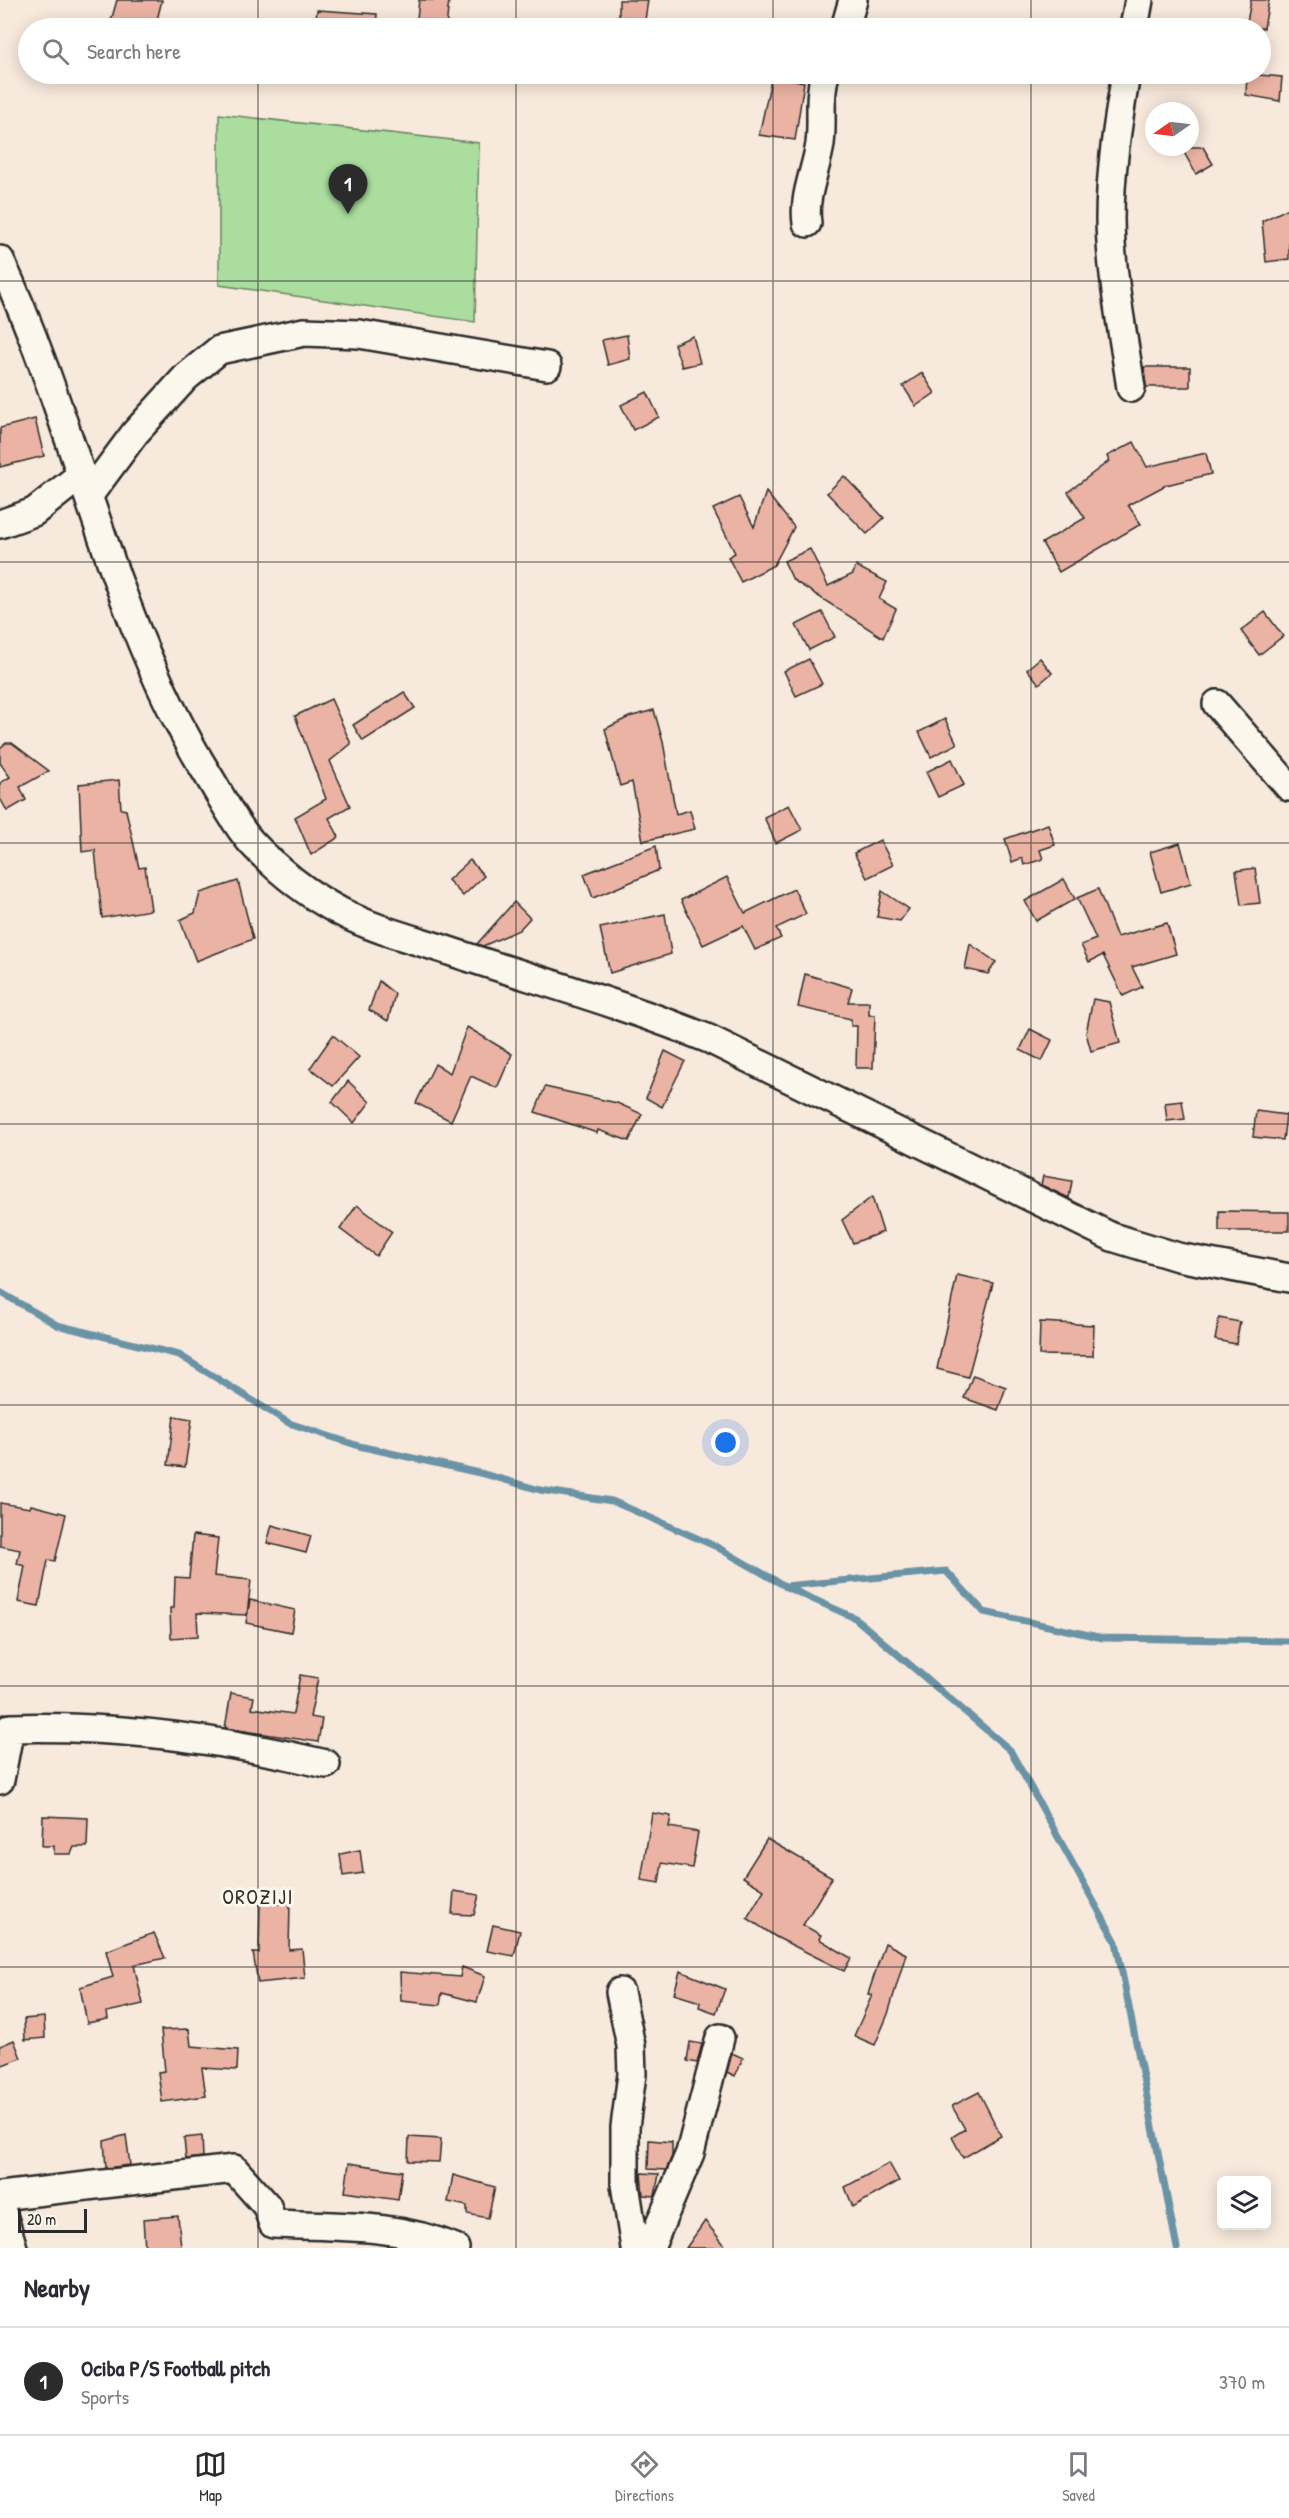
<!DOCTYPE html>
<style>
:root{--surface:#fff;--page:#f7f7f7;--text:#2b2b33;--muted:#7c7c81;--line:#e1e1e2;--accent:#2b2b2b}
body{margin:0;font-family:"Patrick Hand",sans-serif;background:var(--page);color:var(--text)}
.controls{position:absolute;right:18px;bottom:18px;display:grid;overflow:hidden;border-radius:9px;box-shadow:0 3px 15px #0003}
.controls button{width:54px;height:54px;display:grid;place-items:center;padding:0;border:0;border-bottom:2px solid var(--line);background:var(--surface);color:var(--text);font:30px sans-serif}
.compass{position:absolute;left:1145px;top:102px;width:54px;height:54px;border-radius:50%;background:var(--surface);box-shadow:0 3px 15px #0003;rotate:256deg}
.scale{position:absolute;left:18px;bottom:15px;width:69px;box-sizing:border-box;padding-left:6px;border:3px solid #2b2b2b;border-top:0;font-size:16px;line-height:21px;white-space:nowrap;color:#2b2b2b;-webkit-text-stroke:4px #fbf7ec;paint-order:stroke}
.you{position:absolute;left:726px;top:1443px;width:21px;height:21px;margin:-15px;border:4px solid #fff;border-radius:50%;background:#1a73e8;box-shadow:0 0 0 9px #1a73e833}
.badge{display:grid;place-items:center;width:39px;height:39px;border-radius:50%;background:var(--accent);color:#fff;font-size:20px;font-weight:700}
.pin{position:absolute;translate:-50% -50px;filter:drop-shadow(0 2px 3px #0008)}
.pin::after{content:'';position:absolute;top:32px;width:21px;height:18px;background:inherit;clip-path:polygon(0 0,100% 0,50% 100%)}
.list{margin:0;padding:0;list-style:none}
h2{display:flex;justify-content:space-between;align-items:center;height:78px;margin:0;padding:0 24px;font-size:26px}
h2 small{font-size:20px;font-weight:400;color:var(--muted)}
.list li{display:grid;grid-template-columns:39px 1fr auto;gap:18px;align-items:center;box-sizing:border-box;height:108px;padding:0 24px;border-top:2px solid var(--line)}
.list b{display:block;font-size:22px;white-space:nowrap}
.list p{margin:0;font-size:20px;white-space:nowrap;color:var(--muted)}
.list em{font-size:20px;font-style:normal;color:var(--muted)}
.icon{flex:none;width:33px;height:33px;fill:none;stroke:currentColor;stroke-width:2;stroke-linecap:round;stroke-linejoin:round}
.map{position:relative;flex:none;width:1289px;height:2248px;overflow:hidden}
.search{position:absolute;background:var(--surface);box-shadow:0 3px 15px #0003;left:18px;right:18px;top:18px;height:66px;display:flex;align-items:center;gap:15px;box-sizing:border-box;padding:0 21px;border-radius:33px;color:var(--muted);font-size:22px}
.sheet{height:186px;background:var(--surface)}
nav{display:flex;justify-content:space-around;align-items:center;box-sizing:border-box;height:84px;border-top:2px solid var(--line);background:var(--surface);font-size:16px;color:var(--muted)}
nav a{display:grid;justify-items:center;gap:3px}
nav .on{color:var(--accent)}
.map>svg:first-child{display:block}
.green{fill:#aadd9e;stroke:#6a8464;stroke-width:1.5}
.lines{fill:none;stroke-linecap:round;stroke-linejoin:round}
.stream{stroke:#6b93a6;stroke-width:7}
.building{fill:#ebb3a3;stroke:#2b2b2b;stroke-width:1.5}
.street-casing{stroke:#2b2b2b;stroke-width:32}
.street{stroke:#fbf7ec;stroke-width:27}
.grid{fill:none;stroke:#2b2b2b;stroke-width:1.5;stroke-opacity:0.55}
.labels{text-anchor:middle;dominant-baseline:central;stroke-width:6;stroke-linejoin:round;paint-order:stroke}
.quarter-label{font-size:21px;letter-spacing:1.5px;fill:#2b2b2b;stroke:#fbf7ec}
</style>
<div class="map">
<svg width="1289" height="2248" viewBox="0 0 1289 2248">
<rect width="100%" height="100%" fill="#f8e9dd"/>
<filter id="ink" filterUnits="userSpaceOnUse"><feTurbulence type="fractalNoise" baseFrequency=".0167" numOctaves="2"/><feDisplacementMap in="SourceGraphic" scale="12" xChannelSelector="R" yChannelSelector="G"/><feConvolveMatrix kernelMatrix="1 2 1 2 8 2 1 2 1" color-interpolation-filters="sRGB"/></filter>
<g filter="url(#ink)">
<path class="green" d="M 219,114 L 479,143 L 475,322 L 219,285 Z"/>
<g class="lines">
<g class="stream">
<path d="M 0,1292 L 57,1325 L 179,1355 L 289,1423 L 359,1446 L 484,1474 L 540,1490 L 612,1501 L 715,1546 L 785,1586 L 946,1571 L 984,1612 L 1103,1638 L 1289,1641"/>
<path d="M 786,1587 L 855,1618 L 1010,1750 L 1116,1942 L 1177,2248"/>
</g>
</g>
<g class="building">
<path d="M 117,0 L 162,0 L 155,28 L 109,28 Z"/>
<path d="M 419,0 L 449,0 L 446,28 L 416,28 Z"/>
<path d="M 619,0 L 648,0 L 645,20 L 619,18 Z"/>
<path d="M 1251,0 L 1269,0 L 1264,28 L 1246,28 Z"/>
<path d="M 317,10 L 377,14 L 376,28 L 315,28 Z"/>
<path d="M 1247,74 L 1282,77 L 1280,101 L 1246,95 Z"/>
<path d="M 772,75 L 804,82 L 795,140 L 759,135 Z"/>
<path d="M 1181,147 L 1203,147 L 1213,164 L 1196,174 Z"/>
<path d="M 1289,208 L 1289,259 L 1266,262 L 1262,221 Z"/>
<path d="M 627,335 L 630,359 L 608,365 L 602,340 Z"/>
<path d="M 693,336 L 700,363 L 682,367 L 674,344 Z"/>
<path d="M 1144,367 L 1190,367 L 1190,387 L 1146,387 Z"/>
<path d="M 922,373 L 935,393 L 916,406 L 903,386 Z"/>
<path d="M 647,392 L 659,417 L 633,430 L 621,405 Z"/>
<path d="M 35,419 L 44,456 L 0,467 L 0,428 Z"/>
<path d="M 1134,442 L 1147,467 L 1206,453 L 1211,474 L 1166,485 L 1128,505 L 1141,524 L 1059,572 L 1042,543 L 1085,518 L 1068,492 L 1109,461 L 1107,456 Z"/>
<path d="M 844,476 L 884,518 L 867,534 L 827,493 Z"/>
<path d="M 766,492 L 794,527 L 774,565 L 741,582 L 728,557 L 735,553 L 713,509 L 739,497 L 754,527 Z"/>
<path d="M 810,549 L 828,586 L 853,574 L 856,566 L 887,582 L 879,599 L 896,609 L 883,638 L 793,580 L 784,561 Z"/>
<path d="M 822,612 L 835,637 L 809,650 L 796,625 Z"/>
<path d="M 1265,612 L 1283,636 L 1259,655 L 1241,631 Z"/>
<path d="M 1040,658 L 1052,673 L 1039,684 L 1027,669 Z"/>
<path d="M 809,659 L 822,684 L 796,696 L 784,671 Z"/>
<path d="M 404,692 L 415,708 L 363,741 L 353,725 Z"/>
<path d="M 331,699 L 351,744 L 330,761 L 350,806 L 329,818 L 339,837 L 311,855 L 295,817 L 326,799 L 295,716 Z"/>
<path d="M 654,710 L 663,742 L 676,814 L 690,810 L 695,829 L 643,841 L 632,782 L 620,786 L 605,729 L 629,717 Z"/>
<path d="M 945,719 L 957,744 L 931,757 L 919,732 Z"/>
<path d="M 6,743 L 12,743 L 49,771 L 20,787 L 26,800 L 7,811 L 0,798 L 0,783 L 10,777 L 0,763 L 0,748 Z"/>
<path d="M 952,759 L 964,785 L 938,797 L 926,772 Z"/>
<path d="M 119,780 L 121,809 L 126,810 L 139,868 L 145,867 L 151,910 L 102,918 L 95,850 L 82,852 L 79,784 Z"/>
<path d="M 789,805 L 802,830 L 776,843 L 764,817 Z"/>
<path d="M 1048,824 L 1055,845 L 1040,850 L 1043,859 L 1024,865 L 1022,858 L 1012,862 L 1005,839 Z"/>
<path d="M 880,840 L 893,865 L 867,878 L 854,853 Z"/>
<path d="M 1180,843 L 1191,883 L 1161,892 L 1150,852 Z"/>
<path d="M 656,846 L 659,870 L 593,898 L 584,874 Z"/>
<path d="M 470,860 L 484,876 L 463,896 L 448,880 Z"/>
<path d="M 1255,868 L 1260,903 L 1241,905 L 1236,871 Z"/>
<path d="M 727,877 L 745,913 L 794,889 L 806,914 L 776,928 L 781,938 L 755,950 L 743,926 L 703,945 L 681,900 Z"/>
<path d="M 1064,879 L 1075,899 L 1036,921 L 1025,901 Z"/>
<path d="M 238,881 L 253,939 L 196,961 L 180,920 L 195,913 L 200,893 Z"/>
<path d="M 1098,889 L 1117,937 L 1167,923 L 1176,954 L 1132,967 L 1142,987 L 1123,996 L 1103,955 L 1089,962 L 1081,945 L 1096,939 L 1077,898 Z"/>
<path d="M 882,891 L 909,909 L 900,921 L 877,917 Z"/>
<path d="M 514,902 L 530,918 L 519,930 L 483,946 L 477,944 Z"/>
<path d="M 665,914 L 671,954 L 610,973 L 600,928 Z"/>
<path d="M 970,944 L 996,962 L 988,974 L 965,969 Z"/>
<path d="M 805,974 L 852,988 L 848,1002 L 869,1002 L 869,1015 L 875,1015 L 873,1068 L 856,1068 L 857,1026 L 851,1026 L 851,1019 L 798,1007 Z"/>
<path d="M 379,981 L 395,994 L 388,1021 L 369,1010 Z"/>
<path d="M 1093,999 L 1109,1002 L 1120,1043 L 1091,1051 L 1086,1033 Z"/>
<path d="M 467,1027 L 512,1054 L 497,1088 L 471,1076 L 451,1121 L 416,1103 L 435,1064 L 450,1073 Z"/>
<path d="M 1030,1029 L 1052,1040 L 1042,1061 L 1020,1050 Z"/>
<path d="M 333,1035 L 359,1057 L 333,1086 L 310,1068 Z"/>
<path d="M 665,1051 L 685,1061 L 662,1107 L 646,1098 Z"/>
<path d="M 348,1081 L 370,1102 L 354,1123 L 332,1102 Z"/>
<path d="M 545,1087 L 617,1103 L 642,1114 L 629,1141 L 598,1130 L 597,1133 L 535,1112 Z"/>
<path d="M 1182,1101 L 1185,1119 L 1167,1121 L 1165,1103 Z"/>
<path d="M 1256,1111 L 1286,1115 L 1283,1140 L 1253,1137 Z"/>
<path d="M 1043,1176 L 1072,1181 L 1069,1198 L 1041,1185 Z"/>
<path d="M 872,1197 L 883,1232 L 853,1243 L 842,1220 Z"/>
<path d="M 357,1205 L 392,1232 L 376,1256 L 340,1229 Z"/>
<path d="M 1219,1211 L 1289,1212 L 1289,1231 L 1219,1231 Z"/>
<path d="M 957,1275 L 993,1283 L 968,1377 L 937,1369 Z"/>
<path d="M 1219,1318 L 1240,1322 L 1236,1344 L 1215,1340 Z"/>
<path d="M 1040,1322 L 1094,1325 L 1093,1356 L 1039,1355 Z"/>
<path d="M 973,1375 L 1006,1387 L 998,1410 L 964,1398 Z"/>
<path d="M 174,1416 L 192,1419 L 185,1467 L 168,1465 Z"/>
<path d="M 0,1503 L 30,1508 L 31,1505 L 66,1514 L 55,1561 L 48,1560 L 39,1606 L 18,1602 L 25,1566 L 17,1564 L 20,1550 L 0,1546 Z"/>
<path d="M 272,1525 L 311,1536 L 306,1553 L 267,1543 Z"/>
<path d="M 193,1535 L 218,1538 L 214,1576 L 251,1580 L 247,1615 L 197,1613 L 198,1636 L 171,1638 L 170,1608 L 174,1608 L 175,1577 L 189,1578 Z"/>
<path d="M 250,1600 L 295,1610 L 291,1632 L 246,1623 Z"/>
<path d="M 300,1675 L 318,1678 L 310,1717 L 322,1719 L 318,1742 L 225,1728 L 231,1693 L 254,1697 L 252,1708 L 293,1714 Z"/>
<path d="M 652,1813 L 671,1816 L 669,1827 L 698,1832 L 692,1868 L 662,1863 L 659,1883 L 641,1880 Z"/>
<path d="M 43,1816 L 88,1818 L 87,1847 L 74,1847 L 71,1854 L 54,1854 L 54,1846 L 42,1846 Z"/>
<path d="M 767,1839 L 832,1877 L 803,1925 L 821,1935 L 819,1939 L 851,1958 L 844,1971 L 776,1937 L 747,1918 L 764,1890 L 743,1877 Z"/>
<path d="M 360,1850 L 363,1873 L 343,1876 L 340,1854 Z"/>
<path d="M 454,1891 L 479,1895 L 474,1915 L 452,1914 Z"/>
<path d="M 260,1904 L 290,1904 L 289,1950 L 302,1949 L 305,1978 L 258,1983 L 253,1953 L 259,1953 Z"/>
<path d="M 493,1925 L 520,1931 L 514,1956 L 487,1951 Z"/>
<path d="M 154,1933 L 165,1958 L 134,1965 L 143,2004 L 107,2012 L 108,2019 L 87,2023 L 80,1987 L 113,1977 L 106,1951 Z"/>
<path d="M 885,1943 L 906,1954 L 888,2014 L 875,2045 L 854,2036 L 872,1995 L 868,1994 Z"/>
<path d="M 462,1967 L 485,1976 L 477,2002 L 442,1993 L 440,2005 L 401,2001 L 400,1972 L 460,1977 Z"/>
<path d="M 680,1971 L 725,1989 L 716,2013 L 699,2007 L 700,2002 L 674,1994 Z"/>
<path d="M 44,2017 L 45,2038 L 25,2040 L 24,2019 Z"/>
<path d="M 189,2029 L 191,2046 L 238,2050 L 237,2070 L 202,2068 L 206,2096 L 162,2102 L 158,2072 L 165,2071 L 161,2030 Z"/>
<path d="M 14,2040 L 21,2058 L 0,2066 L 0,2046 Z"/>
<path d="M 690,2042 L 702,2044 L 697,2063 L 687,2061 Z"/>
<path d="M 732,2053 L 743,2058 L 735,2076 L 727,2072 Z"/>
<path d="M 979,2092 L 1001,2136 L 963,2158 L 952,2137 L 965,2129 L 952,2106 Z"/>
<path d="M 126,2135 L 130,2165 L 106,2168 L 104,2141 Z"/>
<path d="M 202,2136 L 203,2157 L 186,2159 L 184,2138 Z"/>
<path d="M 409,2137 L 441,2139 L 439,2162 L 408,2161 Z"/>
<path d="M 649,2140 L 672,2142 L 672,2156 L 666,2170 L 648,2169 Z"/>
<path d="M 349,2163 L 402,2171 L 398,2200 L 345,2192 Z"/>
<path d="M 889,2163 L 899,2181 L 853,2207 L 845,2187 Z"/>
<path d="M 641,2173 L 659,2174 L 655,2196 L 643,2195 Z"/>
<path d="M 453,2175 L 495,2187 L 488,2218 L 467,2214 L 467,2206 L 448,2202 Z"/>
<path d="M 178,2216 L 181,2248 L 145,2248 L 143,2219 Z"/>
<path d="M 705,2221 L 727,2248 L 686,2248 Z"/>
</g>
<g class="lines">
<defs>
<g id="street">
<path d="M 845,28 L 853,0"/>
<path d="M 1134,28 L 1139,0"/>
<path d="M 1126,74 C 1118,122 1110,171 1110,220 C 1111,276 1123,333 1131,388"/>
<path d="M 807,223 C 803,196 816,171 820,144 C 823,120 818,98 825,74"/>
<path d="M 0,260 C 78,427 110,616 208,775 C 221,796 234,823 251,842 C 277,870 307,894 341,912 C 373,929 409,938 443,949 C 532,979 623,1004 709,1039 L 1112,1237 L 1178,1257 L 1289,1278"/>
<path d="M 89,495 L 135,433 L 186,377 L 219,350 L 304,332 L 359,334 L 547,366"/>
<path d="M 0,524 L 34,512 L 82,474"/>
<path d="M 1217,704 L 1289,787"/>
<path d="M 0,1780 L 10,1728 C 117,1725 222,1739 326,1764"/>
<path d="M 620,1992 L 631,2046 L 632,2074 L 625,2127 L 625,2184 L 635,2248"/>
<path d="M 0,2196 L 234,2169 L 267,2206 L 273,2224 C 335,2227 396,2223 455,2248"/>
<path d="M 0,2205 L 13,2248"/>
<path d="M 650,2248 L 690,2153 L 720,2038"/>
</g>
</defs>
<use href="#street" class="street-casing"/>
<use href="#street" class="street"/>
</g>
</g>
<path class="grid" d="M 258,0 L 258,28M 516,0 L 516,28M 773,0 L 773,28M 1031,0 L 1031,28M 258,74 L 258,2248M 516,74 L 516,2248M 773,74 L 773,2248M 1031,74 L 1031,2248M 0,281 L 1289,281M 0,562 L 1289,562M 0,843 L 1289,843M 0,1124 L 1289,1124M 0,1405 L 1289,1405M 0,1686 L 1289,1686M 0,1967 L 1289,1967"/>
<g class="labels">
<g class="quarter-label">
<text x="258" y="1896">OROZIJI</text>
</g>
</g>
</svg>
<div class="controls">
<button><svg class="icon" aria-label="layers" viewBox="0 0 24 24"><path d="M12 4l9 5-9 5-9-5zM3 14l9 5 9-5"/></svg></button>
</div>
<svg class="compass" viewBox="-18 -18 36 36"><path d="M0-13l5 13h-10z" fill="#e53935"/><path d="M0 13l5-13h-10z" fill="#7c7c81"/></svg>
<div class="scale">20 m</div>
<div class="you"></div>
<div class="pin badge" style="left:348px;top:214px">1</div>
<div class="search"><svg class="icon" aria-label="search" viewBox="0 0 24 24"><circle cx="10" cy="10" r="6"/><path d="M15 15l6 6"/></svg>Search here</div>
</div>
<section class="sheet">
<h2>Nearby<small></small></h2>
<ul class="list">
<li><span class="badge">1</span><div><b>Ociba P/S Football pitch</b><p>Sports</p></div><em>370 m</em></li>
</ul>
</section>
<nav>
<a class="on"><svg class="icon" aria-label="map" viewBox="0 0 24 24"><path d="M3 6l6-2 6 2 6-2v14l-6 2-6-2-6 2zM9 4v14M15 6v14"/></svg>Map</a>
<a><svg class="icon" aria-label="directions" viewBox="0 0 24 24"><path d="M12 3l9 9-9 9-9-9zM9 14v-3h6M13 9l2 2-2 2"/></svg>Directions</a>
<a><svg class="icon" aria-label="saved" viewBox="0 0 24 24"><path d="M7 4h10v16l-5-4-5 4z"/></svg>Saved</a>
</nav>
